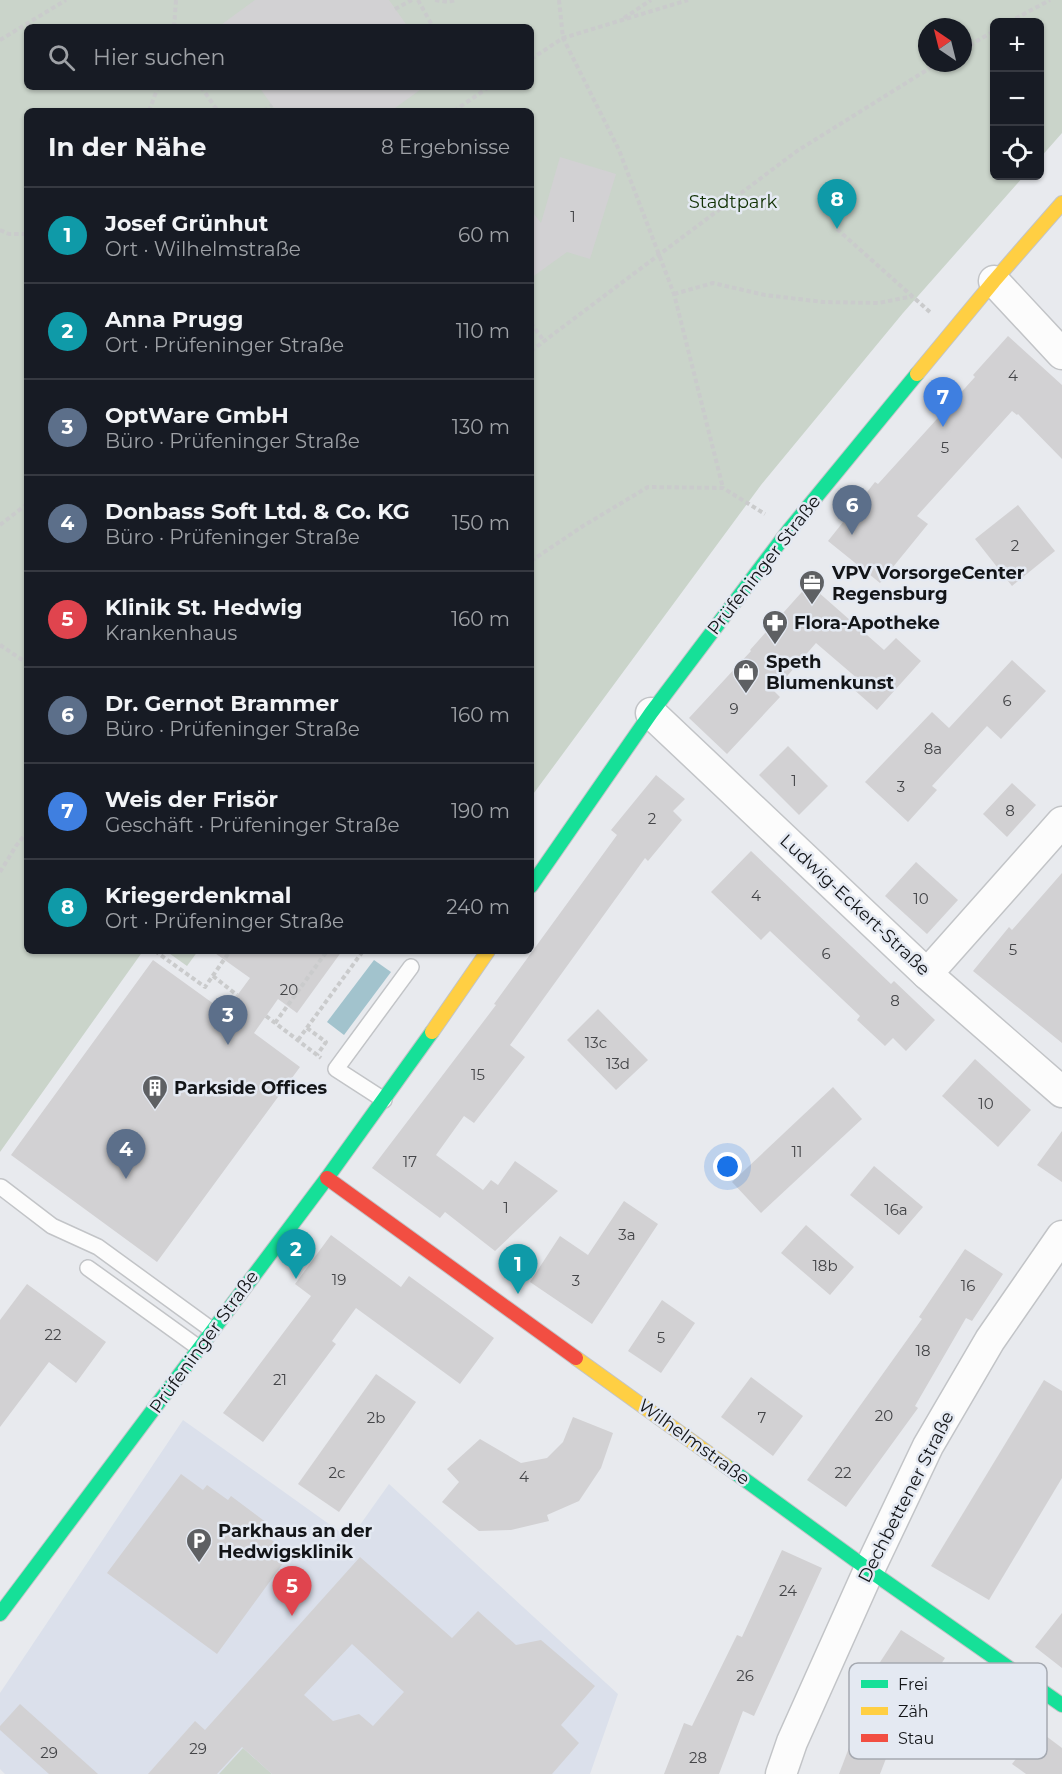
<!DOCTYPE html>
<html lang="de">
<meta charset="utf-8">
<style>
:root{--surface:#171b24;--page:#242831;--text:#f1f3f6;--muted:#9ea1a6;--line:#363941;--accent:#afb1b4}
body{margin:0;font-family:Montserrat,sans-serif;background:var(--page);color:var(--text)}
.controls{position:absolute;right:18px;top:18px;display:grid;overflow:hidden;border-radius:9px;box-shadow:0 2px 4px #0004}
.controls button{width:54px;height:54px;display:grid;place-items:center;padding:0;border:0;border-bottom:2px solid var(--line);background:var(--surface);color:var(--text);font:30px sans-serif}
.compass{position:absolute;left:918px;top:18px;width:54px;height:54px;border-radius:50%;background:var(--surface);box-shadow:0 2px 4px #0004;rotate:325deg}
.you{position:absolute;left:728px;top:1167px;width:21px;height:21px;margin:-15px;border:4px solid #fff;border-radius:50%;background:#1a73e8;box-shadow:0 0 0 9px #1a73e833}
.badge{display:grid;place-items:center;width:39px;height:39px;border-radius:50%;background:var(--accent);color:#fff;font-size:20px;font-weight:700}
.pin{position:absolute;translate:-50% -50px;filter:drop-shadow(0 2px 3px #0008)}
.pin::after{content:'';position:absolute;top:32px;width:21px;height:18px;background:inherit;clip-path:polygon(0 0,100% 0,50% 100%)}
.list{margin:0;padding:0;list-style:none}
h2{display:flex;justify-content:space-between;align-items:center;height:78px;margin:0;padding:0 24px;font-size:26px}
h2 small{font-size:20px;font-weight:400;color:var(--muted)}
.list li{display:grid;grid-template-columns:39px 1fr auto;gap:18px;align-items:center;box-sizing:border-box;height:96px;padding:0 24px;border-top:2px solid var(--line)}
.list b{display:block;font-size:22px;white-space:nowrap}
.list p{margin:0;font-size:20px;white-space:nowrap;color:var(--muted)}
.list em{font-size:20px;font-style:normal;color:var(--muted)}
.icon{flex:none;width:33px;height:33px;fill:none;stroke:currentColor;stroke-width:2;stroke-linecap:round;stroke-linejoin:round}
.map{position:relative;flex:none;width:1062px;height:1774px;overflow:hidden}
.search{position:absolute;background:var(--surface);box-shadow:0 2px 4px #0004;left:24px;top:24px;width:510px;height:66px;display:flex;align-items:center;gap:15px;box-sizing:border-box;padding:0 21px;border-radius:9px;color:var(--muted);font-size:22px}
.panel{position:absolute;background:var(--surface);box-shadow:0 2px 4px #0004;left:24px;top:108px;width:510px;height:846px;border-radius:9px}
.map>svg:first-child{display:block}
.built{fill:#dbe0eb}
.green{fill:#cad4ca;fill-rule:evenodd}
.water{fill:#a2c3cd}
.building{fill:#d2d1d3;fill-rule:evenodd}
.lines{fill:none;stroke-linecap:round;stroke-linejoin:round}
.lane-casing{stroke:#c2c4c7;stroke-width:18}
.street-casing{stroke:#c2c4c7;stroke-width:33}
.fast-casing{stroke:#c2c4c7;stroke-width:16}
.slow-casing{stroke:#c2c4c7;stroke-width:16}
.jam-casing{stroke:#c2c4c7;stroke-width:16}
.path{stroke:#cacbcc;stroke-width:4;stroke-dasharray:4.5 3;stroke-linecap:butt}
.lane{stroke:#fcfcfc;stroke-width:15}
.street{stroke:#fcfcfc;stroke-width:30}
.fast{stroke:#16e098;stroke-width:14}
.slow{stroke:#ffcf43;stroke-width:14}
.jam{stroke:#f24e42;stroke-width:14}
.labels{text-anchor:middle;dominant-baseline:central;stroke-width:5;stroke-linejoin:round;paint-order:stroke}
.number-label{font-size:15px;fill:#444548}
.park-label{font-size:18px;fill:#113204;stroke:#e4e9f2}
.street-label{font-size:18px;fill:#131518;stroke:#e4e9f2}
.poi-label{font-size:18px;font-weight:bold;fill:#131518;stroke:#e4e9f2;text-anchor:start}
.key{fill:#e4e9f2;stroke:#a5a9b1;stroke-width:1.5}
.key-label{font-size:16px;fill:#131518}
</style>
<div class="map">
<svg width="1062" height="1774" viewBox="0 0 1062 1774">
<rect width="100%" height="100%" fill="#e8eaee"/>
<path class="built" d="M 183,1420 L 350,1539 L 389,1484 L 618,1694 L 590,1774 L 5,1774 L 0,1769 L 0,1693 Z"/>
<g class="green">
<path d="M 0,0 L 1062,0 L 1062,133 L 1040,158 L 1040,22 L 994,22 L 994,176 L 1024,176 L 903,313 L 761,485 L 531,797 L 531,111 L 27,111 L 27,951 L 143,951 L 0,1152 ZM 27,27 L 531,27 L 531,87 L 27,87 ZM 927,27 L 963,27 L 963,63 L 927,63 Z"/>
<path d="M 166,951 L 198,951 L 187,966 Z"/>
<path d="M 243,1748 L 272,1774 L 219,1774 Z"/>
</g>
<path class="water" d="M 374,960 L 391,972 L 344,1035 L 327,1022 Z"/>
<g class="building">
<path d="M 255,0 L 389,0 L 408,27 L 218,27 Z"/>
<path d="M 259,87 L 424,87 L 391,111 L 276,111 Z"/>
<path d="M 560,157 L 616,174 L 590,259 L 567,252 L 531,278 L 531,210 L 541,223 Z"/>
<path d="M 1008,336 L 1062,385 L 1062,459 L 1018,414 L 1017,415 L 1012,411 L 917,516 L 928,524 L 880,583 L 828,541 L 875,482 L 878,484 L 975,377 L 973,375 Z"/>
<path d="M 1018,505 L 1055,551 L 1012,586 L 975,539 Z"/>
<path d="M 809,584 L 884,650 L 896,638 L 921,661 L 877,710 L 851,687 L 858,679 L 816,643 L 774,691 L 780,697 L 727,754 L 689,718 L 751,651 L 750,650 Z"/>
<path d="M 1012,660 L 1046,691 L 1001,739 L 987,726 L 932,786 L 937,790 L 908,822 L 865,782 L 932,712 L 949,728 Z"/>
<path d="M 788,746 L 828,786 L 799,815 L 759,775 Z"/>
<path d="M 656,775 L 685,799 L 673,811 L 682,820 L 648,861 L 645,858 L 510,1045 L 525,1057 L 474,1123 L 464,1116 L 436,1155 L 483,1190 L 491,1180 L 498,1185 L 515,1161 L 558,1191 L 495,1251 L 445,1212 L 440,1218 L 372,1168 L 496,1005 L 494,1004 L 617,835 L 611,830 Z"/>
<path d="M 1012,783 L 1036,805 L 1007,837 L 983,814 Z"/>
<path d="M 751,851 L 891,984 L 894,981 L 935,1020 L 906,1051 L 893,1038 L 885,1046 L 857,1020 L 860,1016 L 770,931 L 761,940 L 711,892 Z"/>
<path d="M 916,862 L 958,900 L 927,934 L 885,896 Z"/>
<path d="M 1062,873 L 1062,1043 L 973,971 L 1009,927 L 1012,930 Z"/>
<path d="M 212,951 L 342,951 L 297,1013 L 278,999 L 254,1033 L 300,1067 L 157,1262 L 11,1155 L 153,960 L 225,1012 L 250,978 Z"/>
<path d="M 598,1009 L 648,1060 L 616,1090 L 567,1040 Z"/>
<path d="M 975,1059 L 1031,1110 L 998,1147 L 942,1096 Z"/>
<path d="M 833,1087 L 862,1119 L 761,1213 L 732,1182 Z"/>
<path d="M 1062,1131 L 1062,1182 L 1037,1165 Z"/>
<path d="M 874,1166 L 923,1207 L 899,1235 L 850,1195 Z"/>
<path d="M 624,1201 L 658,1224 L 592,1324 L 530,1282 L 560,1236 L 588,1255 Z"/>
<path d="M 806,1225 L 854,1267 L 830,1295 L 781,1253 Z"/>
<path d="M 331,1235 L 401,1287 L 409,1276 L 494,1338 L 460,1384 L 356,1308 L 332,1341 L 336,1344 L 263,1442 L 223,1413 L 311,1296 L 295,1284 Z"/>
<path d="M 965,1249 L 1003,1274 L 972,1321 L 966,1318 L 915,1406 L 918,1408 L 846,1507 L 807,1480 L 922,1319 L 919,1317 Z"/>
<path d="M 27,1284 L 106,1342 L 76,1383 L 49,1362 L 0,1427 L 0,1320 Z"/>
<path d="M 662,1300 L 695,1323 L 661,1373 L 628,1351 Z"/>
<path d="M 376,1374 L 416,1402 L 339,1512 L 298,1484 Z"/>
<path d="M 751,1377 L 803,1416 L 773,1456 L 721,1417 Z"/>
<path d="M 1044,1380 L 1062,1391 L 1062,1478 L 989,1600 L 931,1566 Z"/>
<path d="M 573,1417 L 613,1433 L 601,1468 L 579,1501 L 547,1515 L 549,1521 L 511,1530 L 479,1531 L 442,1502 L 459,1482 L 447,1469 L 480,1439 L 521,1463 L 547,1458 L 563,1442 Z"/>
<path d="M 181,1474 L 203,1490 L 207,1485 L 228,1500 L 231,1496 L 267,1523 L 261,1532 L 290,1554 L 217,1654 L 107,1573 Z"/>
<path d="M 782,1550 L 822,1568 L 754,1716 L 743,1711 L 719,1774 L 664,1774 L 684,1723 L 692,1726 L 737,1635 L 742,1637 Z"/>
<path d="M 360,1557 L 452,1638 L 478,1611 L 516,1645 L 541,1640 L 595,1686 L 561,1725 L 579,1743 L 552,1774 L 272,1774 L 242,1747 L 217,1774 L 148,1774 L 195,1721 L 205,1730 ZM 352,1644 L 404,1692 L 373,1726 L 359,1714 L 333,1721 L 304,1695 Z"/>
<path d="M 1062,1613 L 1062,1668 L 1035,1647 Z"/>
<path d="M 901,1630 L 945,1658 L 917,1701 L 873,1673 Z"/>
<path d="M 20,1704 L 98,1774 L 49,1774 L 0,1730 L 0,1726 Z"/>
<path d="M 861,1716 L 897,1730 L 880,1774 L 839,1774 Z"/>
<path d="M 1038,1730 L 1062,1748 L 1062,1774 L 1026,1774 L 1012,1764 Z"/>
</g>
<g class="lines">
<defs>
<g id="lane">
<path d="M 384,1100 L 336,1069 L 411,967"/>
<path d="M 1,1187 L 52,1226 L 98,1247 L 212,1330"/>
<path d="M 88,1268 L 199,1348"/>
</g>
<g id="street">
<path d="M 994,281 L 1062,354"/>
<path d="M 651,713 L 927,974 L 1062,1092"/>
<path d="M 927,974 L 1062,822"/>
<path d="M 781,1774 L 792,1742 L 869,1570 L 928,1446 L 990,1340 L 1062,1236"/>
</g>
<g id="fast">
<path d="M 531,886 L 651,713 L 789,530 L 917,374"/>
<path d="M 726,1466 L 869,1570 L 1062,1705"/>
<path d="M 0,1614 L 327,1178 L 432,1032"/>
</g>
<g id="slow">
<path d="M 917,374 L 994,281 L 1062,203"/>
<path d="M 432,1032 L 488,951"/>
<path d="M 576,1358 L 726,1466"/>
</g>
<path id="jam" d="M 327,1178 L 576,1358"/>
</defs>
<use href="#lane" class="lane-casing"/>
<use href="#street" class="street-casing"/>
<use href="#fast" class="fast-casing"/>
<use href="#slow" class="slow-casing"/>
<use href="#jam" class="jam-casing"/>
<g class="path">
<path d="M 418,0 L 433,27"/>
<path d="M 435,0 L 448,2 L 455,0"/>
<path d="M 559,0 L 563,38 L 619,150 L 674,294 L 723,488"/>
<path d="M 395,9 L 412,0"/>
<path d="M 624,18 L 651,0"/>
<path d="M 1009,22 L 1050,0"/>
<path d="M 174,27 L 176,0"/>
<path d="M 0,40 L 66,0"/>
<path d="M 963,49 L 994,31"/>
<path d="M 531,59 L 563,38 L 688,0"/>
<path d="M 201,87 L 218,111"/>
<path d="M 149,111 L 158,87"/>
<path d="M 264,111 L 272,105"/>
<path d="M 454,111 L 489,87"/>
<path d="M 837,229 L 930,312"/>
<path d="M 0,230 L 9,234 L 27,234"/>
<path d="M 674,294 L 713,283 L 765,295 L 823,302 L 879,303 L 913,296"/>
<path d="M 531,323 L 544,341"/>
<path d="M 531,351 L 797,151 L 938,63"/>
<path d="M 0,525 L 27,504"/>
<path d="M 531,561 L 583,526 L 648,487 L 723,488 L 765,514"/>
<path d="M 0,645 L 27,663"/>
<path d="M 0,872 L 16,846 L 27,832"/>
<path d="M 155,951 L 205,987 L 230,951"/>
<path d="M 213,976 L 237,995"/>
<path d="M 266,1016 L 321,1058"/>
<path d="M 275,1023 L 327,951"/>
<path d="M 307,1028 L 326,1042 L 317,1055"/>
<path d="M 298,1040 L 363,951"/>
</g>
<use href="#lane" class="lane"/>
<use href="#street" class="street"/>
<use href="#fast" class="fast"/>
<use href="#slow" class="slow"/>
<use href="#jam" class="jam"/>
</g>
<defs>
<symbol id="office-pin" viewBox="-11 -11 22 30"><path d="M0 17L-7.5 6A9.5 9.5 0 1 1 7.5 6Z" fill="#5e6063" stroke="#e4e9f2"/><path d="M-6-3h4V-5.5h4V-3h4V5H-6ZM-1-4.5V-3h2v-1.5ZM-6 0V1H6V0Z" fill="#fff"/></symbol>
<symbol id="pharmacy-pin" viewBox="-11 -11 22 30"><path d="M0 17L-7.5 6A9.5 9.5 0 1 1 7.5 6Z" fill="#5e6063" stroke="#e4e9f2"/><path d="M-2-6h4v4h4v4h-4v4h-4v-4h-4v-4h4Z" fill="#fff"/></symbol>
<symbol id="shop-pin" viewBox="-11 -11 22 30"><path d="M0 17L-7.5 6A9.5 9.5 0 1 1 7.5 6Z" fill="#5e6063" stroke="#e4e9f2"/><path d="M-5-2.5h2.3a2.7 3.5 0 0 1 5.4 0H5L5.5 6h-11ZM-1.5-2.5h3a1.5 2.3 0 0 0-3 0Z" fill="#fff"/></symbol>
<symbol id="building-pin" viewBox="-11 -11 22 30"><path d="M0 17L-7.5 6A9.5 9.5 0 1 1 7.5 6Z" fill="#5e6063" stroke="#e4e9f2"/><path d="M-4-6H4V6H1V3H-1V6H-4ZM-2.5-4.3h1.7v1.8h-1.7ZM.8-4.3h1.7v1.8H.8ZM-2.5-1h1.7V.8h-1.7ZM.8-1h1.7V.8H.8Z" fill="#fff"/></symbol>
<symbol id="parking-pin" viewBox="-11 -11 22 30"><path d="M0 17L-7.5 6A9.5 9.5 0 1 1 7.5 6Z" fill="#5e6063" stroke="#e4e9f2"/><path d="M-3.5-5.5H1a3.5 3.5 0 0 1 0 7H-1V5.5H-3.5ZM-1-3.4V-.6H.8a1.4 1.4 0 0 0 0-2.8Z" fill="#fff"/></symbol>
</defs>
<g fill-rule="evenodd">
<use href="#office-pin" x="797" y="568" width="30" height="40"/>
<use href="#pharmacy-pin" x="760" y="608" width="30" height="40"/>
<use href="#shop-pin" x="731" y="657" width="30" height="40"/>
<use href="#building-pin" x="140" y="1073" width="30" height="40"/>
<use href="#parking-pin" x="184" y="1526" width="30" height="40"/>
</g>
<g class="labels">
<g class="number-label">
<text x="573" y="216">1</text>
<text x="1013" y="375">4</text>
<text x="945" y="447">5</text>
<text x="1015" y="545">2</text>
<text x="1007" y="700">6</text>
<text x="734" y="708">9</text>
<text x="933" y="748">8a</text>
<text x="794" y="780">1</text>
<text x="901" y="786">3</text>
<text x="1010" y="810">8</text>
<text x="652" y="818">2</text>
<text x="756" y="895">4</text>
<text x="921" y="898">10</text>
<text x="1013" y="949">5</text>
<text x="826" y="953">6</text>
<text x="289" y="989">20</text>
<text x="895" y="1000">8</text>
<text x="596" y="1042">13c</text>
<text x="618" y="1063">13d</text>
<text x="478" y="1074">15</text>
<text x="986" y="1103">10</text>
<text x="797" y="1151">11</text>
<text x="410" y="1161">17</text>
<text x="506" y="1207">1</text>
<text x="896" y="1209">16a</text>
<text x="627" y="1234">3a</text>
<text x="825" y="1265">18b</text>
<text x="339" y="1279">19</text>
<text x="576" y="1280">3</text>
<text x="968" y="1285">16</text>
<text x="53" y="1334">22</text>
<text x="661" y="1337">5</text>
<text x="923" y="1350">18</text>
<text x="280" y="1379">21</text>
<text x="884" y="1415">20</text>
<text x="376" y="1417">2b</text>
<text x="762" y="1417">7</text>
<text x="337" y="1472">2c</text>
<text x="843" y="1472">22</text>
<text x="524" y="1476">4</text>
<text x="788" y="1590">24</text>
<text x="745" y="1675">26</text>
<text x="198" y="1748">29</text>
<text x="49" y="1752">29</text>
<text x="698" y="1757">28</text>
</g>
<g class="park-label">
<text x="733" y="202">Stadtpark</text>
</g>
<g class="street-label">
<text transform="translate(764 565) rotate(-52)">Prüfeninger Straße</text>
<text transform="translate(855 905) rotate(43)">Ludwig-Eckert-Straße</text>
<text transform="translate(204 1342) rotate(-54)">Prüfeninger Straße</text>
<text transform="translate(694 1442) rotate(36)">Wilhelmstraße</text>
<text transform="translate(906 1497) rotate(-63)">Dechbettener Straße</text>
</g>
<g class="poi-label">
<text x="832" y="573">VPV VorsorgeCenter<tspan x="832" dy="21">Regensburg</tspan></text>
<text x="794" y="623">Flora-Apotheke</text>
<text x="766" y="662">Speth<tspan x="766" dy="21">Blumenkunst</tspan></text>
<text x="174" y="1088">Parkside Offices</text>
<text x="218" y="1531">Parkhaus an der<tspan x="218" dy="21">Hedwigsklinik</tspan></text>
</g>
</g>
<rect x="849" y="1663" width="198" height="96" rx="9" class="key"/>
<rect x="861" y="1680" width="27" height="8" fill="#16e098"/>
<rect x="861" y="1707" width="27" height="8" fill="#ffcf43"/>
<rect x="861" y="1734" width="27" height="8" fill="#f24e42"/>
<g class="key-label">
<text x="898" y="1690">Frei</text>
<text x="898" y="1717">Zäh</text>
<text x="898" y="1744">Stau</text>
</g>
</svg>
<div class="controls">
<button>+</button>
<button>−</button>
<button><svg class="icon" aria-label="locate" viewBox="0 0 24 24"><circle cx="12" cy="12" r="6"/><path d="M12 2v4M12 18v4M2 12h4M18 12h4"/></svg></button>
</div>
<svg class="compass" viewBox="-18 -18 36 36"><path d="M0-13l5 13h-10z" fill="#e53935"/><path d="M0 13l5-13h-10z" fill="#9ea1a6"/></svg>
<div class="you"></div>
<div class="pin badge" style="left:518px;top:1294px;background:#0f9aa8">1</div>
<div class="pin badge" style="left:296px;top:1279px;background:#0f9aa8">2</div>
<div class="pin badge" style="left:228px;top:1045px;background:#5c6f8a">3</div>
<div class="pin badge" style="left:126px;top:1179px;background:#5c6f8a">4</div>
<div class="pin badge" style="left:292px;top:1616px;background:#e0444e">5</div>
<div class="pin badge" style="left:852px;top:535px;background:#5c6f8a">6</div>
<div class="pin badge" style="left:943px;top:427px;background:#3f7fe0">7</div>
<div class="pin badge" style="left:837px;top:229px;background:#0f9aa8">8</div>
<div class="search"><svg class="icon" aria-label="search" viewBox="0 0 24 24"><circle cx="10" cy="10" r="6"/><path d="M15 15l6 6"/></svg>Hier suchen</div>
<section class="panel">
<h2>In der Nähe<small>8 Ergebnisse</small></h2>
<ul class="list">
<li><span class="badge" style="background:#0f9aa8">1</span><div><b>Josef Grünhut</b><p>Ort · Wilhelmstraße</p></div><em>60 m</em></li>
<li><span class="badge" style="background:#0f9aa8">2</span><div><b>Anna Prugg</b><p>Ort · Prüfeninger Straße</p></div><em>110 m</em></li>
<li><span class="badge" style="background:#5c6f8a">3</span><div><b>OptWare GmbH</b><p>Büro · Prüfeninger Straße</p></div><em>130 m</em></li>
<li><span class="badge" style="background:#5c6f8a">4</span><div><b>Donbass Soft Ltd. &amp; Co. KG</b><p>Büro · Prüfeninger Straße</p></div><em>150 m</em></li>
<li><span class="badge" style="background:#e0444e">5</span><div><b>Klinik St. Hedwig</b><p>Krankenhaus</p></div><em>160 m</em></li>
<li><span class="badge" style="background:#5c6f8a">6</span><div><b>Dr. Gernot Brammer</b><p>Büro · Prüfeninger Straße</p></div><em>160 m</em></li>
<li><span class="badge" style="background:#3f7fe0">7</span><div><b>Weis der Frisör</b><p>Geschäft · Prüfeninger Straße</p></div><em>190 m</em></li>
<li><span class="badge" style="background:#0f9aa8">8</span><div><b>Kriegerdenkmal</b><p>Ort · Prüfeninger Straße</p></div><em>240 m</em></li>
</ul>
</section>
</div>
